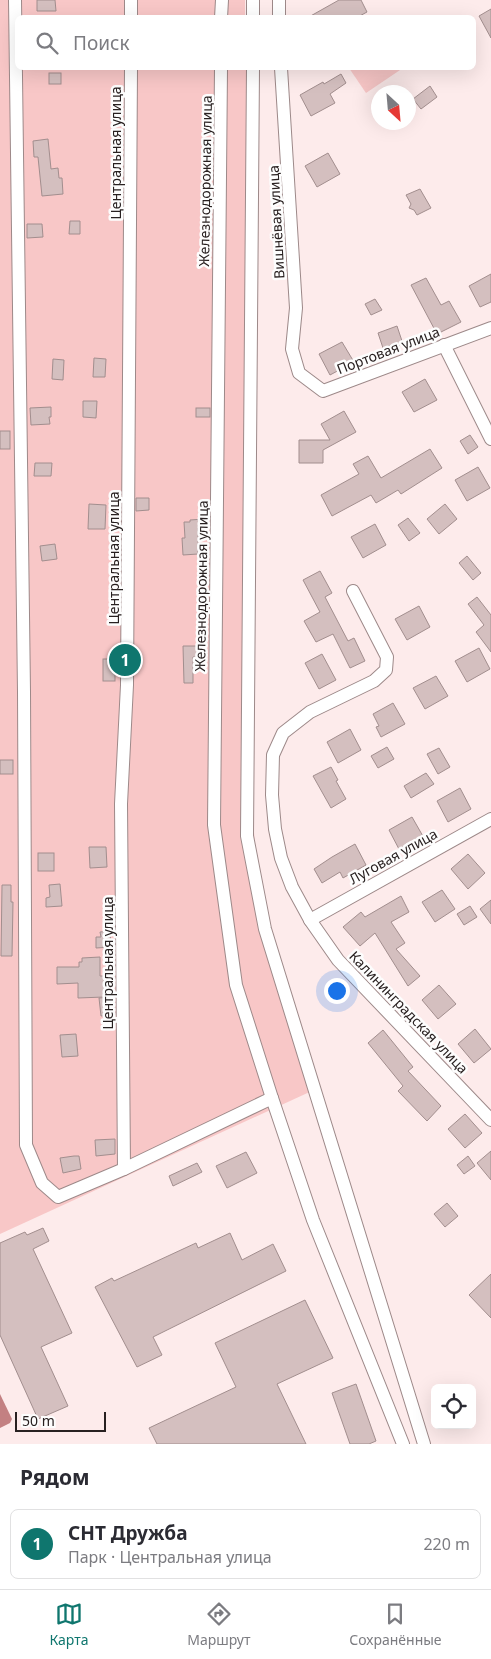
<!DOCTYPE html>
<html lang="ru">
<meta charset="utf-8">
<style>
:root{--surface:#fff;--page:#f2f2f3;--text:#2b2b33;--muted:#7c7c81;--line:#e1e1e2;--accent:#0f766e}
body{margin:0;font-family:"Noto Sans",sans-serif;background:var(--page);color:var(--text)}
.controls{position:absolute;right:15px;bottom:15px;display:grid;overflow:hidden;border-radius:8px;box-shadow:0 5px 20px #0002}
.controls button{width:45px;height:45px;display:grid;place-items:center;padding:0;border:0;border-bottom:1px solid var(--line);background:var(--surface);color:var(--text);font:25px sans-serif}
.compass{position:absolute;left:371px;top:85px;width:45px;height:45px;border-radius:50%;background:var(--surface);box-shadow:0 5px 20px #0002;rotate:154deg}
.scale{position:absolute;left:15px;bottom:12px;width:91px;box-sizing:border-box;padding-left:5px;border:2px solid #282020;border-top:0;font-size:14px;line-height:18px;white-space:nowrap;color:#282020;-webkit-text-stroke:4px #fdfdfd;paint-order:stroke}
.you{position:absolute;left:336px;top:990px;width:18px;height:18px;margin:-12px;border:4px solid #fff;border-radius:50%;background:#1a73e8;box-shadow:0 0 0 8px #1a73e833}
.badge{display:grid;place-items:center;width:32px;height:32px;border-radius:50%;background:var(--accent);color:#fff;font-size:16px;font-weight:700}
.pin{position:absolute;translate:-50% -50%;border:2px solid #fff;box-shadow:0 1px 5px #0006}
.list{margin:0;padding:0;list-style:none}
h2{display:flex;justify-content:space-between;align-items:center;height:65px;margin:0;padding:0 20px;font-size:21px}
h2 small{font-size:16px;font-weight:400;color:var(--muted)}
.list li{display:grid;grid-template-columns:32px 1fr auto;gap:15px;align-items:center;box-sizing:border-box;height:70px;margin:0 10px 10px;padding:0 10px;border:1px solid var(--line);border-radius:8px}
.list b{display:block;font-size:19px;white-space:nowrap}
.list p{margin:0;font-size:16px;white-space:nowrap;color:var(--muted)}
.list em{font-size:16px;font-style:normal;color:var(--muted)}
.icon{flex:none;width:28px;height:28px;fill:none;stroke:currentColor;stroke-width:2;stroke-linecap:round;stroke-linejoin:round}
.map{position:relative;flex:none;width:491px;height:1444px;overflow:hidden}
.search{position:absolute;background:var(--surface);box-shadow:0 5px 20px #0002;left:15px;right:15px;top:15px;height:55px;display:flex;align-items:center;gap:12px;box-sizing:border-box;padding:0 18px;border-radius:8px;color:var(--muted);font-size:19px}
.sheet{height:145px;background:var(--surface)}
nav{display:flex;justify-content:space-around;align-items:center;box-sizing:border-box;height:70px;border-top:1px solid var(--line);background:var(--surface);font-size:14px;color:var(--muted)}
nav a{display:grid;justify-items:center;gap:2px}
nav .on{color:var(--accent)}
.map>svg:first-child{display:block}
.green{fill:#f8c7c7}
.water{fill:#c38082}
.building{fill:#d4bfbf;stroke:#a28e8e}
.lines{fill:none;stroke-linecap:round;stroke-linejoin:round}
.minor-casing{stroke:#9d8989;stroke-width:14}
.minor{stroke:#fff;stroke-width:12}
.labels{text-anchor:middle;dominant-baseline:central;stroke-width:5;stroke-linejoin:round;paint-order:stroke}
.street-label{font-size:14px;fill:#282020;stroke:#fdfdfd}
</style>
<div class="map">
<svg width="491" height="1444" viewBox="0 0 491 1444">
<rect width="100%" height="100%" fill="#fdebeb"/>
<g class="green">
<path d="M 0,0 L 245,0 L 245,17 L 18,18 L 18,68 L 246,68 L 251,266 L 251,799 L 257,865 L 272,944 L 314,1090 L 0,1234 Z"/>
<path d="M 349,68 L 403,68 L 366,93 Z"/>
</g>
<path class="water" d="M 0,1394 L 12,1419 L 10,1423 L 0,1428 Z"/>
<g class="building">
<path d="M 37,0 L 55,0 L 56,11 L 37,11 Z"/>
<path d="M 339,0 L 361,0 L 367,12 L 356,18 L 307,18 Z"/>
<path d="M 491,9 L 491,38 L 479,16 Z"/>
<rect x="49" y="73" width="12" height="11"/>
<path d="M 341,74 L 346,83 L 330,94 L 335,103 L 311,116 L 300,95 L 323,82 L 324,84 Z"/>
<path d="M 430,86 L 437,97 L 421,109 L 413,99 Z"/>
<path d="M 48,139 L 51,169 L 58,168 L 59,178 L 62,178 L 63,194 L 42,196 L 38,157 L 34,157 L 33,141 Z"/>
<path d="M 328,153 L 340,174 L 317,187 L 305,166 Z"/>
<path d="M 420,189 L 431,208 L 417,215 L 414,210 L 409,208 L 411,204 L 406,195 Z"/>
<path d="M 70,221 L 80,221 L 80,234 L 69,234 Z"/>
<path d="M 27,224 L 42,224 L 43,237 L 27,238 Z"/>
<path d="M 491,274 L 491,302 L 480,307 L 469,286 Z"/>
<path d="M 426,278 L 441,305 L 449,301 L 461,322 L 437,334 L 411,285 Z"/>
<path d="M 375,299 L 382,310 L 371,315 L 365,304 Z"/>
<path d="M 397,326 L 403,344 L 392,348 L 391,345 L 383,348 L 378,333 Z"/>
<path d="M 342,342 L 354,362 L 330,375 L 319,354 Z"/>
<path d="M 94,358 L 106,359 L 105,377 L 93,377 Z"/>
<path d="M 53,359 L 64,360 L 63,380 L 52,379 Z"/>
<path d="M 425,379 L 437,400 L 414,412 L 402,392 Z"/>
<path d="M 83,401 L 97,401 L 96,418 L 83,417 Z"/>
<path d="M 51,407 L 51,417 L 49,417 L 50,424 L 31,425 L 30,408 Z"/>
<rect x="196" y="408" width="14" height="9"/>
<path d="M 344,411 L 356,432 L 323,450 L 323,463 L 299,463 L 299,440 L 330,440 L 321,424 Z"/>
<rect x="0" y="431" width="10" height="18"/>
<path d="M 470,435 L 478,447 L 468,454 L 460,441 Z"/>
<path d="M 430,449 L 442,468 L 401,494 L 398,490 L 376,503 L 371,495 L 332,516 L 321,495 L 359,474 L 353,464 L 368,456 L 381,478 Z"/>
<path d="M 35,463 L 52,463 L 51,476 L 34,476 Z"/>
<path d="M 478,467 L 490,488 L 467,501 L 455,480 Z"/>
<path d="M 136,498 L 149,498 L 149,510 L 136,511 Z"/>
<path d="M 89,504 L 106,505 L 105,529 L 88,529 Z"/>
<path d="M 445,504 L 457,519 L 439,534 L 427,519 Z"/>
<path d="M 408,518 L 420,533 L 409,541 L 398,525 Z"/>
<path d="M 204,519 L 204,528 L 198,528 L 198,554 L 183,555 L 182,538 L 185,538 L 184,522 L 190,522 L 190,520 Z"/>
<path d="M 375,524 L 386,545 L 363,558 L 351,537 Z"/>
<path d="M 55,544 L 57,559 L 42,561 L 40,546 Z"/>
<path d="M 467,556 L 481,573 L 473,580 L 459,563 Z"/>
<path d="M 320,571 L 332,593 L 325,597 L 348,641 L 354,638 L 365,661 L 350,668 L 333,634 L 316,642 L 304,621 L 320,612 L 303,580 Z"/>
<path d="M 477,597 L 491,615 L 491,652 L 476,632 L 484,625 L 468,604 Z"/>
<path d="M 419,606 L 430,627 L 407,640 L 395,619 Z"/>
<path d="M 183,646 L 202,646 L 202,657 L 193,657 L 193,683 L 184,683 Z"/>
<path d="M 479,648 L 490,669 L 467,682 L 455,661 Z"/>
<path d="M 322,654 L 336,680 L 319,689 L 305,663 Z"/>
<rect x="103" y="659" width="12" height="22"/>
<path d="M 436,676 L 448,696 L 425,709 L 413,688 Z"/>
<path d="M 393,703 L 405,724 L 381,737 L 376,727 L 379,726 L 373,714 Z"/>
<path d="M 350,729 L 361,750 L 338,763 L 327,742 Z"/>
<path d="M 387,747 L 394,759 L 378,768 L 371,756 Z"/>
<path d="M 439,748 L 450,767 L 438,774 L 427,754 Z"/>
<rect x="0" y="760" width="13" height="14"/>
<path d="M 331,767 L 338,780 L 336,781 L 346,799 L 331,808 L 313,776 Z"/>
<path d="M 426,773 L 434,784 L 411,798 L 404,786 Z"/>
<path d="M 460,788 L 471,809 L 448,822 L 437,801 Z"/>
<path d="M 412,817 L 424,838 L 400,851 L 389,830 Z"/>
<path d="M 355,844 L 366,865 L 343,878 L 340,872 L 322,883 L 314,869 L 332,857 Z"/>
<path d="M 89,847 L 106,847 L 107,867 L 90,868 Z"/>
<rect x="38" y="853" width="16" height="18"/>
<path d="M 468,854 L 485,873 L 468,889 L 451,869 Z"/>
<path d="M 60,884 L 62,906 L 46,907 L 46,898 L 50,897 L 49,885 Z"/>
<path d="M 2,885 L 11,885 L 11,902 L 13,902 L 12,956 L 1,956 Z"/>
<path d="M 442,890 L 455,909 L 435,922 L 422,902 Z"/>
<path d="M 401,896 L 409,912 L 391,922 L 405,943 L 396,949 L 420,976 L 408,986 L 375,933 L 360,946 L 343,927 L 361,912 L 365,917 Z"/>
<path d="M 491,900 L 491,924 L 480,909 Z"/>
<path d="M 470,906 L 477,917 L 464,925 L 457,914 Z"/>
<path d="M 110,931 L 111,947 L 96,948 L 96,937 L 101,937 L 100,932 Z"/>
<path d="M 100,957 L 100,976 L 104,976 L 104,997 L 78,998 L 78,983 L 57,984 L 57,967 L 79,967 L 79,962 L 82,962 L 82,958 Z"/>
<path d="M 439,985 L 456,1004 L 438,1019 L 422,1000 Z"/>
<path d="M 114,997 L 115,1015 L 101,1016 L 99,998 Z"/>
<path d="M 475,1029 L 491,1049 L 474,1063 L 458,1044 Z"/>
<path d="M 383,1030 L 413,1067 L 408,1071 L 441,1106 L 427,1121 L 398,1091 L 403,1086 L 368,1043 Z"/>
<path d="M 76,1034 L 78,1056 L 62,1057 L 60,1035 Z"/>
<path d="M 465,1114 L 482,1133 L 465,1148 L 448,1129 Z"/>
<path d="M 115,1139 L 115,1154 L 96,1156 L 95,1140 Z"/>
<path d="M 491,1151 L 491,1180 L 477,1163 Z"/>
<path d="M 246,1152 L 257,1173 L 227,1188 L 216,1166 Z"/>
<path d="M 74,1156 L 79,1156 L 81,1169 L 63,1173 L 60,1158 Z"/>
<path d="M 468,1156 L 475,1166 L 464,1174 L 457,1165 Z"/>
<path d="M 197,1163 L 202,1172 L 173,1186 L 169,1176 Z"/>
<path d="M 447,1203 L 458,1216 L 445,1227 L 434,1214 Z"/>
<path d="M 43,1228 L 49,1241 L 33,1249 L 72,1333 L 41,1347 L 68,1406 L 38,1419 L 0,1335 L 0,1243 L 25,1232 L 27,1235 Z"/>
<path d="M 230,1233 L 242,1260 L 273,1244 L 286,1271 L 153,1337 L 162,1355 L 137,1367 L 95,1287 L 112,1278 L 114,1281 L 196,1243 L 198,1248 Z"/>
<path d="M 491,1274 L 491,1318 L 469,1295 Z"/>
<path d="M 305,1300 L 333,1358 L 277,1384 L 306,1444 L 157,1444 L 149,1428 L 236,1387 L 215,1343 Z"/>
<path d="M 356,1384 L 376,1441 L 369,1444 L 350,1444 L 332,1393 Z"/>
</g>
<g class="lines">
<defs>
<g id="minor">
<path d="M 15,0 L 24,691 L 26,1145 L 42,1183 L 58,1197 L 124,1169 L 272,1098 L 313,1220 L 403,1444"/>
<path d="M 279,0 L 279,18"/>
<path d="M 131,18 L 131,0"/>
<path d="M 221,18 L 222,0"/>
<path d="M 253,18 L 253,0"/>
<path d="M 221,68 L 214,825 L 236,985 L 272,1098"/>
<path d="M 253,68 L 247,836 L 265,929 L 424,1444"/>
<path d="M 281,68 L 296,308 L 292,349 L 299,373 L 323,391 L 491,328"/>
<path d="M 444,345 L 491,439"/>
<path d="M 353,591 L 387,657 L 386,670 L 374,681 L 310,712 L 283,733 L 273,755 L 272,795 L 275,829 L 281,858 L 292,887 L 310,920 L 338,960 L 491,1120"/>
<path d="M 310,920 L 491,819"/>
<path d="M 124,1169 L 121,804 L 127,685 L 131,68"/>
</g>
</defs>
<use href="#minor" class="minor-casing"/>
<use href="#minor" class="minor"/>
</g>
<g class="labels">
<g class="street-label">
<text transform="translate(115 153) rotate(-90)">Центральная улица</text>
<text transform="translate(205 181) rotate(-89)">Железнодорожная улица</text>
<text transform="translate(276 222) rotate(-93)">Вишнёвая улица</text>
<text transform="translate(388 350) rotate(-21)">Портовая улица</text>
<text transform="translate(113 558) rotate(-90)">Центральная улица</text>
<text transform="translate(201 586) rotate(-89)">Железнодорожная улица</text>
<text transform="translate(393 856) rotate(-29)">Луговая улица</text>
<text transform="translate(107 963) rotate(-90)">Центральная улица</text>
<text transform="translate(409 1012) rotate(46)">Калининградская улица</text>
</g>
</g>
</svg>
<div class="controls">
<button><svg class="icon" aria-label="locate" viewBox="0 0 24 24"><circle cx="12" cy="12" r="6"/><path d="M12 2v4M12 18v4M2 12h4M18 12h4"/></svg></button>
</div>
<svg class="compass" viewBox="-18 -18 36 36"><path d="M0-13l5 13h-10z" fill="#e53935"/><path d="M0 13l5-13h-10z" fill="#7c7c81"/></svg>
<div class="scale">50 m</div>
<div class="you"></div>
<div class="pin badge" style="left:125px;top:660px">1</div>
<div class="search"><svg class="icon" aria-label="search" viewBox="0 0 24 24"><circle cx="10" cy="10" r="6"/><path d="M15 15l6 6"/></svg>Поиск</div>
</div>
<section class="sheet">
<h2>Рядом<small></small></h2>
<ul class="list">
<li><span class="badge">1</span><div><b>СНТ Дружба</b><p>Парк · Центральная улица</p></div><em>220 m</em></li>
</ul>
</section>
<nav>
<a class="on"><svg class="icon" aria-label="map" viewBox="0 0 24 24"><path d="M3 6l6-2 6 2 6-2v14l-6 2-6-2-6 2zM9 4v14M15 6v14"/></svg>Карта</a>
<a><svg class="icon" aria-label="directions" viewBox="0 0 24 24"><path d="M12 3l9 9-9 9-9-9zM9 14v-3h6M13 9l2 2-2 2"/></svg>Маршрут</a>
<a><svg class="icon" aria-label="saved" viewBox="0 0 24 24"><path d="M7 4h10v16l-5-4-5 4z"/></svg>Сохранённые</a>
</nav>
